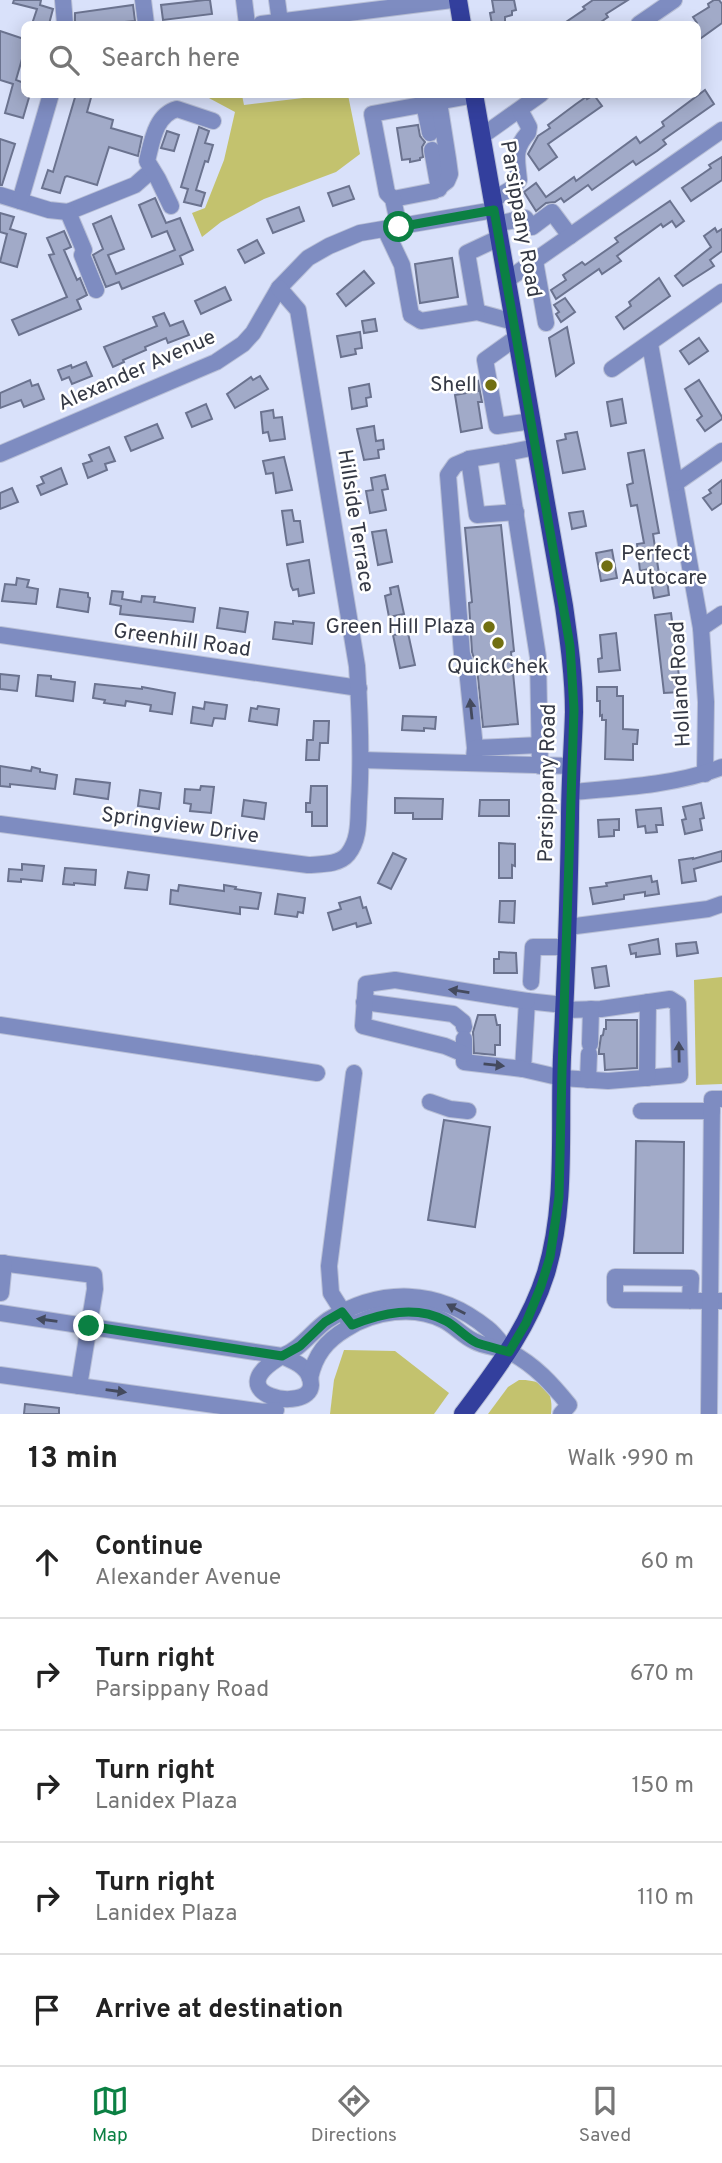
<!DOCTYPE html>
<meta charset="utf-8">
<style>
:root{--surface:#fff;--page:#f6f6f6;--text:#222;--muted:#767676;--line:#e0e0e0;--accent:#0b8043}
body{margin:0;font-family:Overpass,sans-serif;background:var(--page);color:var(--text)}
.stop{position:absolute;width:21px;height:21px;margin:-16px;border:5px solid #0b8043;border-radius:50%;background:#fff}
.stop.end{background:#0b8043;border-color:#fff;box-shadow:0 2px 7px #0008}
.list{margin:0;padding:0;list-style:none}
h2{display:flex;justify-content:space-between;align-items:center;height:91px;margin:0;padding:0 28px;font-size:30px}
h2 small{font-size:23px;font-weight:400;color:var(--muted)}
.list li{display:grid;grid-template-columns:46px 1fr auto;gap:21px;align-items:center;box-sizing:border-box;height:112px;padding:0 28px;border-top:2px solid var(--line)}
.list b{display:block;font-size:26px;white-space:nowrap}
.list p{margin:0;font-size:23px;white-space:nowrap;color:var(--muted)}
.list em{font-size:23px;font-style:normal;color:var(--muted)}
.icon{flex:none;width:38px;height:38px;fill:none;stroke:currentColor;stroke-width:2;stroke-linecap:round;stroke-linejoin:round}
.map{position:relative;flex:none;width:722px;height:1414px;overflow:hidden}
.search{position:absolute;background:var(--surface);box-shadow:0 4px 18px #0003;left:21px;right:21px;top:21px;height:77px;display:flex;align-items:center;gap:18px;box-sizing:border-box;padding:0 24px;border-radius:10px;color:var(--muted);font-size:26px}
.sheet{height:651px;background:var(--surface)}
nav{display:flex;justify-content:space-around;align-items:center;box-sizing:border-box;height:98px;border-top:2px solid var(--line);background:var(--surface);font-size:19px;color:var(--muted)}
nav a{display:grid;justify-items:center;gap:4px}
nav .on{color:var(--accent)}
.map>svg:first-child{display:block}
.green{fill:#c3c26e}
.building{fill:#a1aac8;stroke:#6b738f;stroke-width:2}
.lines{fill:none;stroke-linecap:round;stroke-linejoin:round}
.minor-casing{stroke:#b8bfd6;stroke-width:18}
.major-casing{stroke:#b8bfd6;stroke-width:20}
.minor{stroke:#7e8cc1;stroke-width:16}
.major{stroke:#333f9d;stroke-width:18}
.oneway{fill:#444a5e}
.route{stroke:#0b8043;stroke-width:9}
.poi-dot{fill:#716f11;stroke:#fff;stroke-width:2.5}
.labels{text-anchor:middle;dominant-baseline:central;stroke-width:5;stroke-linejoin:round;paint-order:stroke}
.street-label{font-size:21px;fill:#353945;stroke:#fff}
.poi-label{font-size:21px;fill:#353945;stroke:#fff;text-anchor:end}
</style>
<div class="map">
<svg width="722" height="1414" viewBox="0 0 722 1414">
<rect width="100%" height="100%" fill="#d9e1fa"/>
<g class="green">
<path d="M 208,95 L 242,95 L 244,105 L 329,95 L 348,95 L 360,154 L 336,172 L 264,199 L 221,222 L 202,237 L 192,213 L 205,208 L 224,160 L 235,112 L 207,97 Z"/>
<path d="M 722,977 L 722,1084 L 696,1085 L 694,980 Z"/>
<path d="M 344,1350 L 395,1351 L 449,1393 L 434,1414 L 330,1414 L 334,1380 Z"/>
<path d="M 519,1380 C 542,1379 554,1389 551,1414 L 488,1414 L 508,1387 Z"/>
</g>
<g class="building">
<path d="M 14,0 L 41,0 L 40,5 L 53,9 L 49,24 L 32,24 L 37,9 L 13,3 Z"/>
<path d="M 205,0 L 210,0 L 212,14 L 163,20 L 161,5 Z"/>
<path d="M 492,0 L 514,0 L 516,10 L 512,11 L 512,15 L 505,17 L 505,22 L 492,24 L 490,13 L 494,12 Z"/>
<path d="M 593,0 L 628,0 L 606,14 L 608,17 L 598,24 L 563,24 L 585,9 L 583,7 Z"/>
<path d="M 714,0 L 719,0 L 722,4 L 722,23 L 697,41 L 697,23 L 693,17 L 709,7 L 708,4 Z"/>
<path d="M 133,5 L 135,21 L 104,24 L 75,24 L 75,13 Z"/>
<path d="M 0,31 L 24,39 L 24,52 L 16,80 L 24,83 L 24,94 L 30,94 L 23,118 L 5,113 L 13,84 L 0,80 Z"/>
<path d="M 705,90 L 714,104 L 663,140 L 666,144 L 657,151 L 636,165 L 633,161 L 592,190 L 588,185 L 564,202 L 561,198 L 555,202 L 546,203 L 536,211 L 524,192 L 536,183 L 546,197 L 574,177 L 576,181 L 636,137 L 640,143 L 664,126 L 662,122 Z"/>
<path d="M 76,94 L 92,94 L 87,112 L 113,120 L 111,128 L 142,137 L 138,156 L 109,147 L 97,185 L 67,176 L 65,177 L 60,193 L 42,188 L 48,170 L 53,172 Z"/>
<path d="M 594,95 L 602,106 L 548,144 L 557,157 L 539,170 L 528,154 L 538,136 L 550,128 L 548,125 L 576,104 L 586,97 L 587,99 Z"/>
<path d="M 418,125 L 420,136 L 425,142 L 422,147 L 423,157 L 420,158 L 420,160 L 410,162 L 410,159 L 402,160 L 397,128 Z"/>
<path d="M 199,127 L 209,131 L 205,143 L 213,145 L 208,162 L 205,161 L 196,190 L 205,193 L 201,206 L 184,202 L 188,189 L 181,187 Z"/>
<path d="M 167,131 L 179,135 L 174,151 L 161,148 Z"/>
<path d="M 0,139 L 15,144 L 2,185 L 0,185 Z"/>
<path d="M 722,157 L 722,180 L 691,201 L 682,188 L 711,168 L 709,165 Z"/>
<path d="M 349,186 L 354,199 L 333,206 L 328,193 Z"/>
<path d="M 155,198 L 166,223 L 180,218 L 193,250 L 180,256 L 183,264 L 122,289 L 119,282 L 106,287 L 93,255 L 103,249 L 93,224 L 111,216 L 124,249 L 108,255 L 116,274 L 175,250 L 167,231 L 152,237 L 139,205 Z"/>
<path d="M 670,201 L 684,221 L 676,227 L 672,221 L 663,227 L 661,224 L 617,256 L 621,261 L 602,274 L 599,269 L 556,299 L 551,290 L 566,280 L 563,275 L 582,262 L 585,265 L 618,242 L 615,238 Z"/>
<path d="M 299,207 L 304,221 L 273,233 L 267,219 Z"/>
<path d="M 0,213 L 14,217 L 10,229 L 26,234 L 17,267 L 0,262 L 7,234 L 0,232 Z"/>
<path d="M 715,228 L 717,232 L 722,229 L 722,251 L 710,260 L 714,266 L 683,286 L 675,276 L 711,247 L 704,236 Z"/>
<path d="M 64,231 L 71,247 L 64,250 L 77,280 L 80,278 L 87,295 L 77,300 L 81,309 L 19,335 L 12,320 L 67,297 L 49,255 L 54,254 L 47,238 Z"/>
<path d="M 257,240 L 264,253 L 245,263 L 238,250 Z"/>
<path d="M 452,258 L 458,297 L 420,303 L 415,264 Z"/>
<path d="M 364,271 L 374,283 L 346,306 L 337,294 Z"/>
<path d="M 659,278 L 670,296 L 624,329 L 616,317 L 631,306 L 629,302 Z"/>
<path d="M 225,287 L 231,300 L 201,314 L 195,301 Z"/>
<path d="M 565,298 L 575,312 L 561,322 L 556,314 L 559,312 L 554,305 Z"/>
<path d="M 164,313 L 170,326 L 183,321 L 189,335 L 168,343 L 166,338 L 145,347 L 146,350 L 123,360 L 124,362 L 113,367 L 104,347 L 157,326 L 153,317 Z"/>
<path d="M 375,319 L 377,331 L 364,333 L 362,321 Z"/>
<path d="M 567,327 L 574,363 L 556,376 L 549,338 Z"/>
<path d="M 360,332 L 362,348 L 355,349 L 356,354 L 341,357 L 337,336 Z"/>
<path d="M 699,338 L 708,351 L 689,364 L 680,351 Z"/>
<path d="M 86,362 L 92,376 L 72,384 L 69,377 L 62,380 L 58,370 L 71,365 L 72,368 Z"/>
<path d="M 260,376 L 268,389 L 235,408 L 227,394 L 251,377 L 253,380 Z"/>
<path d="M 30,380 L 32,386 L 38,384 L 44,399 L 24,407 L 21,400 L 0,408 L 0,393 Z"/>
<path d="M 699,380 L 722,417 L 722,419 L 705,431 L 697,420 L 702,416 L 685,389 Z"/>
<path d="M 478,381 L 482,402 L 478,402 L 482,428 L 461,432 L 455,395 L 478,391 L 476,382 Z"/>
<path d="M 369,384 L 371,397 L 366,398 L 367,406 L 352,409 L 349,388 Z"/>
<path d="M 622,399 L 626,423 L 611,426 L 607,402 Z"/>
<path d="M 206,404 L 212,419 L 192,427 L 186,413 Z"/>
<path d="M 273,410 L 274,418 L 282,417 L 285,439 L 270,441 L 268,432 L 263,433 L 261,412 Z"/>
<path d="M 157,424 L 163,438 L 131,451 L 125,437 Z"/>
<path d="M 374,426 L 376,441 L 383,440 L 384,449 L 378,450 L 379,458 L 364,460 L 357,429 Z"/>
<path d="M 577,432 L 585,469 L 563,473 L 557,441 L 566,439 L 565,434 Z"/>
<path d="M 109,447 L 115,461 L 105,464 L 107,470 L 88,478 L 83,464 L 92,461 L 89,455 Z"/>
<path d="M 644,450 L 659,533 L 653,534 L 659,574 L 666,573 L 669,595 L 654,598 L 649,569 L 640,571 L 637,544 L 644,543 L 637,505 L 631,506 L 627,485 L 633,483 L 628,453 Z"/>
<path d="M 284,457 L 292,490 L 276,493 L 273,473 L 266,474 L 263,461 Z"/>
<path d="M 61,468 L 67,484 L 41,495 L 37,486 L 44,483 L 41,477 Z"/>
<path d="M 385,475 L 388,489 L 382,490 L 386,510 L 370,513 L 366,491 L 373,490 L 371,478 Z"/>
<path d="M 722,480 L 722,503 L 712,510 L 703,498 L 711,493 L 709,490 Z"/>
<path d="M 12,488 L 18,502 L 0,509 L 0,493 Z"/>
<path d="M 292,510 L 294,521 L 300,521 L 303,542 L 287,545 L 282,511 Z"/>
<path d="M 583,511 L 586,526 L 572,529 L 569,513 Z"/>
<path d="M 501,525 L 514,651 L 511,652 L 518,724 L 483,727 L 477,668 L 472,652 L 469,603 L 472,602 L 465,528 Z"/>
<path d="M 386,530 L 392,562 L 378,565 L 372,532 Z"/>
<path d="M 612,550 L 617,578 L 601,581 L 596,553 Z"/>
<path d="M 309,560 L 314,593 L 299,596 L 298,589 L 293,590 L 291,586 L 287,564 Z"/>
<path d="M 17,578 L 29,580 L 27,587 L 38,589 L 36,604 L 2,601 L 5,584 L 16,585 Z"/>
<path d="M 398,586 L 404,614 L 389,617 L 385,596 L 391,594 L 390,588 Z"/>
<path d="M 60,589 L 88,593 L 88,597 L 90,598 L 88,612 L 57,607 Z"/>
<path d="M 112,591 L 123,592 L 122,599 L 141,602 L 142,596 L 155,597 L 154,602 L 195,608 L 193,622 L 120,614 L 121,606 L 110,604 Z"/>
<path d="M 220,608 L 248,612 L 245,632 L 217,628 Z"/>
<path d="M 671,613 L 681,692 L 664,693 L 655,615 Z"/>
<path d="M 293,621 L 314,623 L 312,644 L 273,639 L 275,622 L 293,624 Z"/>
<path d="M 408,633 L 415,665 L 400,668 L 393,635 Z"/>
<path d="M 616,633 L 620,670 L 599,672 L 598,659 L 602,658 L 600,635 Z"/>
<path d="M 0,674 L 19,676 L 17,691 L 0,689 Z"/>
<path d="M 38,675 L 51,676 L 51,679 L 75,682 L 73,701 L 36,696 Z"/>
<path d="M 95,684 L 142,689 L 142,687 L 175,693 L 172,714 L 150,711 L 151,705 L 126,701 L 125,706 L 104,703 L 105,700 L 93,698 Z"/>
<path d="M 597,687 L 617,687 L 617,696 L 623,696 L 623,729 L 638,730 L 637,744 L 633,744 L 633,760 L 605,759 L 606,720 L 602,720 L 602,715 L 600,716 L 600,701 L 597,701 Z"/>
<path d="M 205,702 L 227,705 L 225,719 L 214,718 L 212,726 L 191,723 L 193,707 L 204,709 Z"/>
<path d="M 258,706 L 279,709 L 277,725 L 249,721 L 251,708 L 257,709 Z"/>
<path d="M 403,716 L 436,717 L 435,729 L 424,728 L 424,731 L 402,730 Z"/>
<path d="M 314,721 L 329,721 L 328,743 L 320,743 L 319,760 L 306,760 L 307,740 L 313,740 Z"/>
<path d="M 0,766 L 31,771 L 32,767 L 40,769 L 40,772 L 57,775 L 55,789 L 10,784 L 10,787 L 0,786 Z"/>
<path d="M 76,779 L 110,783 L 108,799 L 74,794 Z"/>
<path d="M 201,786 L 214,787 L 211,813 L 190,811 L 191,804 L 184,803 L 185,789 L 200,790 Z"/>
<path d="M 311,786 L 327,786 L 327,826 L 312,826 L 312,812 L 306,812 L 306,803 L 310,803 Z"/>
<path d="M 140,790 L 161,793 L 159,809 L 138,806 Z"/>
<path d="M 395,798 L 443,799 L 442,819 L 413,819 L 413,813 L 395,813 Z"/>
<path d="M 244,800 L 266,803 L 264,819 L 242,816 Z"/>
<path d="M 480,800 L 509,800 L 509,816 L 479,816 Z"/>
<path d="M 701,803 L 704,818 L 700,819 L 702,830 L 685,834 L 682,820 L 686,819 L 683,807 Z"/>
<path d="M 661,808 L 663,825 L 656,825 L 657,832 L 646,833 L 645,826 L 638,827 L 636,810 Z"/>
<path d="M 619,819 L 619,830 L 614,830 L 614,836 L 599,837 L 598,820 Z"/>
<path d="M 499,843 L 515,844 L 515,866 L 512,865 L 512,878 L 499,878 Z"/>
<path d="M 722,851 L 722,861 L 694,869 L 696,881 L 682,883 L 679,860 L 693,858 L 693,859 Z"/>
<path d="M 393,853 L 406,859 L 391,889 L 378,883 Z"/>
<path d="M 22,864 L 44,866 L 42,881 L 21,879 L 21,882 L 8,881 L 9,869 L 22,870 Z"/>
<path d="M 65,868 L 96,870 L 95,885 L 74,883 L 74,885 L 63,884 Z"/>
<path d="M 128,872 L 149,875 L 147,890 L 125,888 Z"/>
<path d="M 651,876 L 652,882 L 657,881 L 659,894 L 645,896 L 645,892 L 624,895 L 624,899 L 593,904 L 590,888 L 607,886 L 606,883 Z"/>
<path d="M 179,885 L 224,891 L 224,885 L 236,887 L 235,889 L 261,893 L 258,909 L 240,907 L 240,914 L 170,904 L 171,890 L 178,891 Z"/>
<path d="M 278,894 L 305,898 L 303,913 L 298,912 L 297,917 L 275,914 Z"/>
<path d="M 360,897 L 363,908 L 366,907 L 371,923 L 357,927 L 356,923 L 333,930 L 328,913 L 341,909 L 339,903 Z"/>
<path d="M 500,901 L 515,901 L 514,923 L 499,922 Z"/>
<path d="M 658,939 L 660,954 L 636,957 L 636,953 L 631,954 L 629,945 Z"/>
<path d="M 696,942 L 698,953 L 677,956 L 676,944 Z"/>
<path d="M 499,952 L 516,953 L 517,973 L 494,973 L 494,959 L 499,959 Z"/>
<path d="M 606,966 L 609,986 L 595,988 L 592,968 Z"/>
<path d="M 478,1015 L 495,1015 L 497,1025 L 500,1025 L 500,1045 L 495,1045 L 495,1055 L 474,1053 L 473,1032 Z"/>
<path d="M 606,1020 L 637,1020 L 637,1068 L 605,1070 L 604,1054 L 599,1054 L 599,1050 L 601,1036 L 603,1035 L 604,1029 L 606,1029 Z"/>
<path d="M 444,1120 L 490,1127 L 475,1227 L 428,1220 Z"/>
<path d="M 636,1141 L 684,1142 L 683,1253 L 634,1253 Z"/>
<path d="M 25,1404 L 59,1408 L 59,1414 L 24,1414 Z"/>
</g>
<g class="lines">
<defs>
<g id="minor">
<path d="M 63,0 L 65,24"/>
<path d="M 143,0 L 146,24"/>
<path d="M 244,0 L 247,24"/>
<path d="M 277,0 L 280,22"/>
<path d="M 261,24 L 452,0"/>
<path d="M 639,24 L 674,0"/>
<path d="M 424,104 L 430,133"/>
<path d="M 482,136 L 541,94"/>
<path d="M 432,150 L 439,189"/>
<path d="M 0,195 L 49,210 L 68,212 L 135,185 L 152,170"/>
<path d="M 393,199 L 434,191 L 447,181 L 450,174 L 448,159 L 439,102"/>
<path d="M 492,200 L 513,188 L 519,180 C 517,159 513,150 528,133 L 529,127 L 520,110"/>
<path d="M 20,201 L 51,94"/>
<path d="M 171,206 L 158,179 L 147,161 C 152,142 155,115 177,109 L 213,121"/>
<path d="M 68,212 L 84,250 L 82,255 L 96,290"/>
<path d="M 496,224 L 525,218 L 532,227 L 552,212 L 570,236"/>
<path d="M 399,227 L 393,199 L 387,193 L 372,114 L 475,95"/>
<path d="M 385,229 L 402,265 L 411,315 L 421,321 L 477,312 L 514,322"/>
<path d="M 535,261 L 546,323"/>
<path d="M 507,280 L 722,130"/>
<path d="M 477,312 L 467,253 L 499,238"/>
<path d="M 517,337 L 485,360 L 497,426 L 532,421"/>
<path d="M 650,344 L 701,628 L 706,702 L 705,774"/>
<path d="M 612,369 L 722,292"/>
<path d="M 536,447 L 506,453 L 538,657 L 540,766"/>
<path d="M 0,454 L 216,362 L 243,344 L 253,333 L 279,288 L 308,258 L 329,246 L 360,233 L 494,210"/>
<path d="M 469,459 L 477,515 L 516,512"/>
<path d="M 676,483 L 722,451"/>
<path d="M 701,628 L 722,614"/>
<path d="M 0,635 L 359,688"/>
<path d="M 475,748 L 467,669 L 462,654 L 448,475 L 455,465 L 469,459 L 506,453"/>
<path d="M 474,758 L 475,748 L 540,745"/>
<path d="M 361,760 L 572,766"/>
<path d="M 571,792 C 618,788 678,785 722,767"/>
<path d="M 0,824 L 308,865 C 322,864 339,865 348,854 C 360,839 358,819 359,802 C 362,756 360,712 357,666 L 298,310 L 279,288"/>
<path d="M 568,927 L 708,909 L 722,904"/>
<path d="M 531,982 L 533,947 L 567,947"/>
<path d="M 364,1002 L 453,1014 L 463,1022 L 464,1027"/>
<path d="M 564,1010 L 601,1009 L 670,999 L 678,1004 L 680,1075 L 608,1081 L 562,1078 L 523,1069 L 527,1001 L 564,1005"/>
<path d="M 0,1025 L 317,1073"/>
<path d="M 464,1039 L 464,1062 L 523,1069"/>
<path d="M 590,1044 L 591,1009"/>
<path d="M 464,1054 L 445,1046 L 363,1026 L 366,984 L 395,980 L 527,1001"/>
<path d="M 647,1078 L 648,1002"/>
<path d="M 588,1080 L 589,1054"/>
<path d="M 430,1102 L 450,1109 L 468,1111"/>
<path d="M 641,1111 L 712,1111"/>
<path d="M 0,1263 L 94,1275 L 95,1289 L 79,1386"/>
<path d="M 1,1293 L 4,1263"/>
<path d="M 690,1301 L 691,1278 L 615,1277 L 615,1300 L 722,1301"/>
<path d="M 0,1313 L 282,1356 C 301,1349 312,1331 328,1320 C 381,1287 438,1288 487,1328 C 495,1334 502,1344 508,1352"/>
<path d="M 348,1320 L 331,1293 L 329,1266 L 354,1073"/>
<path d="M 282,1356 C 296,1362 311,1368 311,1385 C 310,1414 214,1395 282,1356 Z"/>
<path d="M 0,1375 L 264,1412 L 276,1410"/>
<path d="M 310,1378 C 315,1355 326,1341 346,1329 C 374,1311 414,1305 443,1320 C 455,1326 463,1336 474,1341 C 485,1347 499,1347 510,1352 C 535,1365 552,1384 569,1405 L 561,1414"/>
<path d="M 709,1414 L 712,1099 L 722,1099"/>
</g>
<g id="major">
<path d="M 458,0 L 462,24"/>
<path d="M 463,1414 C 496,1370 529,1327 546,1273 C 567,1203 559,1129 562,1057 C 566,977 569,898 570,818 C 570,783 573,747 574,712 C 574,677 569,641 564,606 L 474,94"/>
</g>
</defs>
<use href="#minor" class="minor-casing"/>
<use href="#major" class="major-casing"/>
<use href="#minor" class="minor"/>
<use href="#major" class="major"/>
</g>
<defs><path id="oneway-solid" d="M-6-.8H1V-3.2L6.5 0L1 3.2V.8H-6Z" transform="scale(1.75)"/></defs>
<g class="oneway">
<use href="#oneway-solid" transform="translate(471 709) rotate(-96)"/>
<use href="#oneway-solid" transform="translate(459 991) rotate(-171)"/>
<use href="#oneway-solid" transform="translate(679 1052) rotate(-91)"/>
<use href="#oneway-solid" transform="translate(494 1065) rotate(6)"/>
<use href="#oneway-solid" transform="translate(456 1309) rotate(-153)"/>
<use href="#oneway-solid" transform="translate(47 1320) rotate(-172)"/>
<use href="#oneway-solid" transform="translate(116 1391) rotate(8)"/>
</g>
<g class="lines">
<path class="route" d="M 89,1326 L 282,1356 L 300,1346 L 325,1322 L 342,1312 L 352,1325 C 382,1313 416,1305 446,1321 C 457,1327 466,1338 477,1343 C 487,1346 498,1349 509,1352 L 526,1323 L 541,1286 L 550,1257 L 559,1197 L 562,1071 L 574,709 L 570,646 L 494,210 L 399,227"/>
</g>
<g class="poi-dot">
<circle cx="491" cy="385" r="7"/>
<circle cx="607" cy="566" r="7"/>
<circle cx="489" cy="627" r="7"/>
<circle cx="498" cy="643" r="7"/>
</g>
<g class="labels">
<g class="street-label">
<text transform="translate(520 219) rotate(80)">Parsippany Road</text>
<text transform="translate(137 371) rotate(-24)">Alexander Avenue</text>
<text transform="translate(355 521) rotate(81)">Hillside Terrace</text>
<text transform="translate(182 641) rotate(8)">Greenhill Road</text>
<text transform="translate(681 684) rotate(-93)">Holland Road</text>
<text transform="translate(548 783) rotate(-89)">Parsippany Road</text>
<text transform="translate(180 826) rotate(8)">Springview Drive</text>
</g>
<g class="poi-label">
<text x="477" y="385">Shell</text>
<text x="621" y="554" text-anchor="start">Perfect<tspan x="621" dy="24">Autocare</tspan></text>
<text x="475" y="627">Green Hill Plaza</text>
<text x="498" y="667" text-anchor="middle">QuickChek</text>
</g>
</g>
</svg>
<div class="stop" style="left:399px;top:227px"></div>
<div class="stop end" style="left:89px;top:1326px"></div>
<div class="search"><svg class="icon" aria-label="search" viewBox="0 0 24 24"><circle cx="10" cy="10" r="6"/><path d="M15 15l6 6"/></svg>Search here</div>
</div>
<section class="sheet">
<h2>13 min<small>Walk · 990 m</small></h2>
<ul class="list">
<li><svg class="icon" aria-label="ahead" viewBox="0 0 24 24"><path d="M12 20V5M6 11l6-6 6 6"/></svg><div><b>Continue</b><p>Alexander Avenue</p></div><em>60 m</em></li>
<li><svg class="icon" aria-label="right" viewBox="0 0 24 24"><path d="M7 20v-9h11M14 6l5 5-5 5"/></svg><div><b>Turn right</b><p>Parsippany Road</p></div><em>670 m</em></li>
<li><svg class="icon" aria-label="right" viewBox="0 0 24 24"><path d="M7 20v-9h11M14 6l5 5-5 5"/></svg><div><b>Turn right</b><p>Lanidex Plaza</p></div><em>150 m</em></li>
<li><svg class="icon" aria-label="right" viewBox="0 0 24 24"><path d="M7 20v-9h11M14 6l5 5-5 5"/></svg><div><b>Turn right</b><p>Lanidex Plaza</p></div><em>110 m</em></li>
<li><svg class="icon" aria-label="arrive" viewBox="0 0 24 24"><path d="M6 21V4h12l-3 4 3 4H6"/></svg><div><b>Arrive at destination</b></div></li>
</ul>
</section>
<nav>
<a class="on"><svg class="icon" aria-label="map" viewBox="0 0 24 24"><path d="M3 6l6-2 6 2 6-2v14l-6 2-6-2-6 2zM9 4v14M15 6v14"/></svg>Map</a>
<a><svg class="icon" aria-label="directions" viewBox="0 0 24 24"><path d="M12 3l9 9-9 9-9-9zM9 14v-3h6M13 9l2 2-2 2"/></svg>Directions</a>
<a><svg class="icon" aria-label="saved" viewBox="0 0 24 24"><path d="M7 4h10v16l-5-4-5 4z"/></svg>Saved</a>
</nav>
